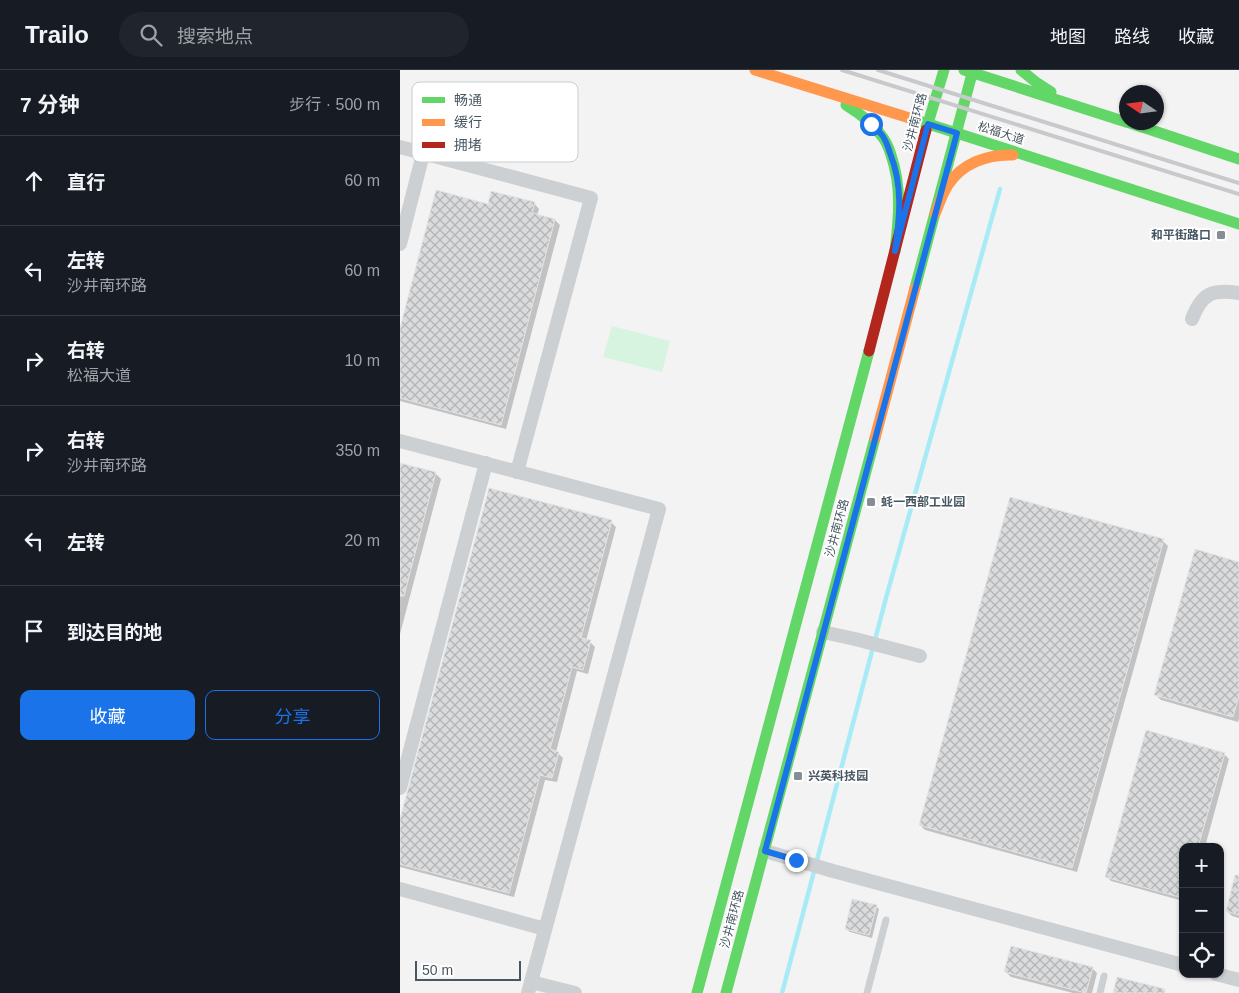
<!DOCTYPE html>
<html lang="zh">
<meta charset="utf-8">
<style>
:root{--surface:#171b24;--page:#20242c;--text:#f1f3f6;--muted:#9ea1a6;--line:#363941;--accent:#1a73e8}
body{margin:0;font-family:Helvetica,"Noto Sans SC",sans-serif;background:var(--page);color:var(--text)}
.controls{position:absolute;right:15px;bottom:15px;display:grid;overflow:hidden;border-radius:10px;box-shadow:0 1px 4px #0004}
.controls button{width:45px;height:45px;display:grid;place-items:center;padding:0;border:0;border-bottom:1px solid var(--line);background:var(--surface);color:var(--text);font:25px sans-serif}
.compass{position:absolute;left:719px;top:15px;width:45px;height:45px;border-radius:50%;background:var(--surface);box-shadow:0 1px 4px #0004;rotate:283deg}
.scale{position:absolute;left:15px;bottom:12px;width:106px;box-sizing:border-box;padding-left:5px;border:2px solid #475762;border-top:0;font-size:14px;line-height:18px;white-space:nowrap;color:#475762;-webkit-text-stroke:4px #fff;paint-order:stroke}
.stop{position:absolute;width:15px;height:15px;margin:-11px;border:4px solid #1a73e8;border-radius:50%;background:#fff}
.stop.end{background:#1a73e8;border-color:#fff;box-shadow:0 1px 5px #0008}
.list{margin:0;padding:0;list-style:none}
h2{display:flex;justify-content:space-between;align-items:center;height:65px;margin:0;padding:0 20px;font-size:21px}
h2 small{font-size:16px;font-weight:400;color:var(--muted)}
.list li{display:grid;grid-template-columns:32px 1fr auto;gap:15px;align-items:center;box-sizing:border-box;height:90px;padding:0 20px;border-top:1px solid var(--line)}
.list b{display:block;font-size:19px;white-space:nowrap}
.list p{margin:0;font-size:16px;white-space:nowrap;color:var(--muted)}
.list em{font-size:16px;font-style:normal;color:var(--muted)}
.actions{display:flex;gap:10px;padding:15px 20px}
.actions a{flex:1;padding:11px 0;border:1px solid var(--accent);border-radius:10px;text-align:center;font-size:18px;color:var(--accent)}
.actions .main{background:var(--accent);color:#fff}
.icon{flex:none;width:28px;height:28px;fill:none;stroke:currentColor;stroke-width:2;stroke-linecap:round;stroke-linejoin:round}
.map{position:relative;flex:none;width:839px;height:923px;overflow:hidden}
header{display:flex;align-items:center;gap:30px;box-sizing:border-box;height:70px;padding:0 25px;background:var(--surface);border-bottom:1px solid var(--line)}
header strong{font-size:24px}
nav{display:flex;gap:28px;margin-inline-start:auto;font-size:18px}
.search{width:350px;height:45px;background:var(--page);display:flex;align-items:center;gap:12px;box-sizing:border-box;padding:0 18px;border-radius:28px;color:var(--muted);font-size:19px}
main{display:flex}
aside{flex:1;background:var(--surface)}
.map>svg:first-child{display:block}
.green{fill:#d6f4df}
.shadow{fill:#0003}
.lines{fill:none;stroke-linecap:round;stroke-linejoin:round}
.stream{stroke:#a7ebf6;stroke-width:4.5}
.building{fill:url(#building-cross-hatch);stroke:#e5e5e6}
.lane{stroke:#cdd0d2;stroke-width:7}
.street{stroke:#cdd0d2;stroke-width:14}
.fast{stroke:#63d668;stroke-width:11}
.slow{stroke:#ff974d;stroke-width:11}
.jam{stroke:#b3261e;stroke-width:11}
.rail{stroke:#c7c9cc;stroke-width:4}
.route{stroke:#1a73e8;stroke-width:6}
.poi-dot{fill:#848e95;stroke:#fff;stroke-width:2}
.labels{text-anchor:middle;dominant-baseline:central;stroke-width:4;stroke-linejoin:round;paint-order:stroke}
.street-label{font-size:12px;fill:#475762;stroke:#fff}
.poi-label{font-size:12px;font-weight:bold;fill:#475762;stroke:#fff;text-anchor:start}
.key{fill:#fff;stroke:#c8cdd0;stroke-width:1}
.key-label{font-size:14px;fill:#475762}
</style>
<header>
<strong>Trailo</strong>
<div class="search"><svg class="icon" aria-label="search" viewBox="0 0 24 24"><circle cx="10" cy="10" r="6"/><path d="M15 15l6 6"/></svg>搜索地点</div>
<nav><a>地图</a><a>路线</a><a>收藏</a></nav>
</header>
<main>
<aside>
<h2>7 分钟<small>步行 · 500 m</small></h2>
<ul class="list">
<li><svg class="icon" aria-label="ahead" viewBox="0 0 24 24"><path d="M12 20V5M6 11l6-6 6 6"/></svg><div><b>直行</b></div><em>60 m</em></li>
<li><svg class="icon" aria-label="left" viewBox="0 0 24 24"><path d="M17 20v-9H6M10 6l-5 5 5 5"/></svg><div><b>左转</b><p>沙井南环路</p></div><em>60 m</em></li>
<li><svg class="icon" aria-label="right" viewBox="0 0 24 24"><path d="M7 20v-9h11M14 6l5 5-5 5"/></svg><div><b>右转</b><p>松福大道</p></div><em>10 m</em></li>
<li><svg class="icon" aria-label="right" viewBox="0 0 24 24"><path d="M7 20v-9h11M14 6l5 5-5 5"/></svg><div><b>右转</b><p>沙井南环路</p></div><em>350 m</em></li>
<li><svg class="icon" aria-label="left" viewBox="0 0 24 24"><path d="M17 20v-9H6M10 6l-5 5 5 5"/></svg><div><b>左转</b></div><em>20 m</em></li>
<li><svg class="icon" aria-label="arrive" viewBox="0 0 24 24"><path d="M6 21V4h12l-3 4 3 4H6"/></svg><div><b>到达目的地</b></div></li>
</ul>
<div class="actions"><a class="main">收藏</a><a>分享</a></div>
</aside>
<div class="map">
<svg width="839" height="923" viewBox="0 0 839 923">
<defs>
<pattern id="building-cross-hatch" width="8" height="8" patternUnits="userSpaceOnUse" patternTransform="scale(1.25)"><rect width="8" height="8" fill="#d9dbdc"/><path d="M0 0l8 8M0 8l8-8" fill="none" stroke="#b2b4b6"/></pattern>
</defs>
<rect width="100%" height="100%" fill="#f4f3f3"/>
<path class="green" d="M 212,256 L 270,271 L 262,302 L 203,287 Z"/>
<g class="shadow">
<path d="M 134,133 L 139,139 L 137,145 L 155,150 L 160,155 L 106,359 L 0,331 L 0,263 L 89,136 Z"/>
<path d="M 0,394 L 36,404 L 41,409 L 0,564 Z"/>
<path d="M 211,452 L 216,457 L 186,571 L 190,572 L 195,577 L 188,604 L 177,601 L 156,682 L 158,683 L 163,688 L 157,712 L 145,710 L 114,827 L 0,797 L 0,754 Z"/>
<path d="M 763,471 L 768,476 L 677,802 L 525,760 L 520,755 Z"/>
<path d="M 839,493 L 839,648 L 838,652 L 761,630 L 756,625 Z"/>
<path d="M 824,684 L 829,689 L 805,777 L 783,777 L 783,831 L 711,811 L 706,806 Z"/>
<path d="M 839,811 L 839,848 L 832,846 L 827,841 Z"/>
<path d="M 476,836 L 479,839 L 472,868 L 450,862 L 446,859 Z"/>
<path d="M 692,898 L 697,903 L 692,923 L 673,923 L 611,907 L 606,902 Z"/>
</g>
<g class="lines">
<path class="stream" d="M 382,923 L 486,528 L 600,119"/>
</g>
<g class="building">
<path d="M 36,120 L 88,134 L 91,121 L 135,132 L 132,143 L 155,149 L 101,355 L 0,328 L 0,258 Z"/>
<path d="M 0,393 L 36,402 L 4,526 L 0,526 Z"/>
<path d="M 89,418 L 212,450 L 181,568 L 191,570 L 183,600 L 172,597 L 150,679 L 159,682 L 152,708 L 140,705 L 109,823 L 0,794 L 0,749 Z"/>
<path d="M 610,427 L 764,469 L 672,798 L 519,755 Z"/>
<path d="M 795,479 L 839,492 L 839,626 L 833,647 L 754,625 Z"/>
<path d="M 746,660 L 825,683 L 798,777 L 783,777 L 783,828 L 705,807 Z"/>
<path d="M 835,805 L 839,805 L 839,845 L 826,841 Z"/>
<path d="M 452,829 L 477,835 L 469,865 L 445,859 Z"/>
<path d="M 611,876 L 693,897 L 686,923 L 604,902 Z"/>
<path d="M 717,907 L 765,919 L 765,923 L 713,923 Z"/>
</g>
<g class="lines">
<g class="lane">
<path d="M 467,923 L 486,850"/>
<path d="M 700,923 L 704,906"/>
</g>
<g class="street">
<path d="M 0,77 L 191,128 L 117,402"/>
<path d="M 0,174 L 23,84"/>
<path d="M 792,249 C 802,223 812,219 839,223"/>
<path d="M 0,371 L 259,439 L 128,923"/>
<path d="M 423,562 L 455,569 L 520,586"/>
<path d="M 0,718 L 86,393"/>
<path d="M 365,781 L 433,801 L 783,895"/>
<path d="M 0,819 L 145,859"/>
<path d="M 816,904 L 839,910"/>
<path d="M 131,912 L 175,923"/>
</g>
<g class="fast">
<path d="M 564,0 L 726,52"/>
<path d="M 621,0 L 637,13 L 651,22"/>
<path d="M 446,35 C 459,43 472,52 481,65 C 486,71 489,78 491,85 C 502,117 499,148 495,181"/>
<path d="M 516,50 L 839,154"/>
<path d="M 727,52 L 839,89"/>
<path d="M 526,60 L 544,0"/>
<path d="M 515,218 L 573,0"/>
<path d="M 297,923 L 469,281"/>
<path d="M 326,923 L 475,368"/>
</g>
<g class="slow">
<path d="M 355,0 L 516,50"/>
<path d="M 535,144 C 539,135 542,124 548,115 C 562,93 588,84 613,85"/>
<path d="M 475,368 L 515,218"/>
</g>
<path class="jam" d="M 469,281 L 526,60"/>
<g class="rail">
<path d="M 442,0 L 839,124"/>
<path d="M 478,0 L 839,113"/>
</g>
</g>
<g class="lines">
<path class="route" d="M 396,790 L 365,781 L 557,63 L 528,54 L 495,181 C 500,146 503,116 490,83 C 488,77 486,70 482,65 C 479,61 475,57 471,54"/>
</g>
<g class="poi-dot">
<rect x="816" y="160" width="10" height="10" rx="2.5"/>
<rect x="466" y="427" width="10" height="10" rx="2.5"/>
<rect x="393" y="701" width="10" height="10" rx="2.5"/>
</g>
<g class="labels">
<g class="street-label">
<text transform="translate(515 52) rotate(-75)">沙井南环路</text>
<text transform="translate(601 63) rotate(18)">松福大道</text>
<text transform="translate(437 458) rotate(-75)">沙井南环路</text>
<text transform="translate(332 849) rotate(-75)">沙井南环路</text>
</g>
<g class="poi-label">
<text x="811" y="165" text-anchor="end">和平街路口</text>
<text x="481" y="432">蚝一西部工业园</text>
<text x="408" y="706">兴英科技园</text>
</g>
</g>
<rect x="12" y="12" width="166" height="80" rx="8" class="key"/>
<rect x="22" y="27" width="23" height="6" fill="#63d668"/>
<rect x="22" y="49" width="23" height="7" fill="#ff974d"/>
<rect x="22" y="72" width="23" height="6" fill="#b3261e"/>
<g class="key-label">
<text x="54" y="35">畅通</text>
<text x="54" y="57">缓行</text>
<text x="54" y="80">拥堵</text>
</g>
</svg>
<div class="controls">
<button>+</button>
<button>−</button>
<button><svg class="icon" aria-label="locate" viewBox="0 0 24 24"><circle cx="12" cy="12" r="6"/><path d="M12 2v4M12 18v4M2 12h4M18 12h4"/></svg></button>
</div>
<svg class="compass" viewBox="-18 -18 36 36"><path d="M0-13l5 13h-10z" fill="#e53935"/><path d="M0 13l5-13h-10z" fill="#9ea1a6"/></svg>
<div class="scale">50 m</div>
<div class="stop" style="left:471px;top:54px"></div>
<div class="stop end" style="left:396px;top:790px"></div>
</div>
</main>
